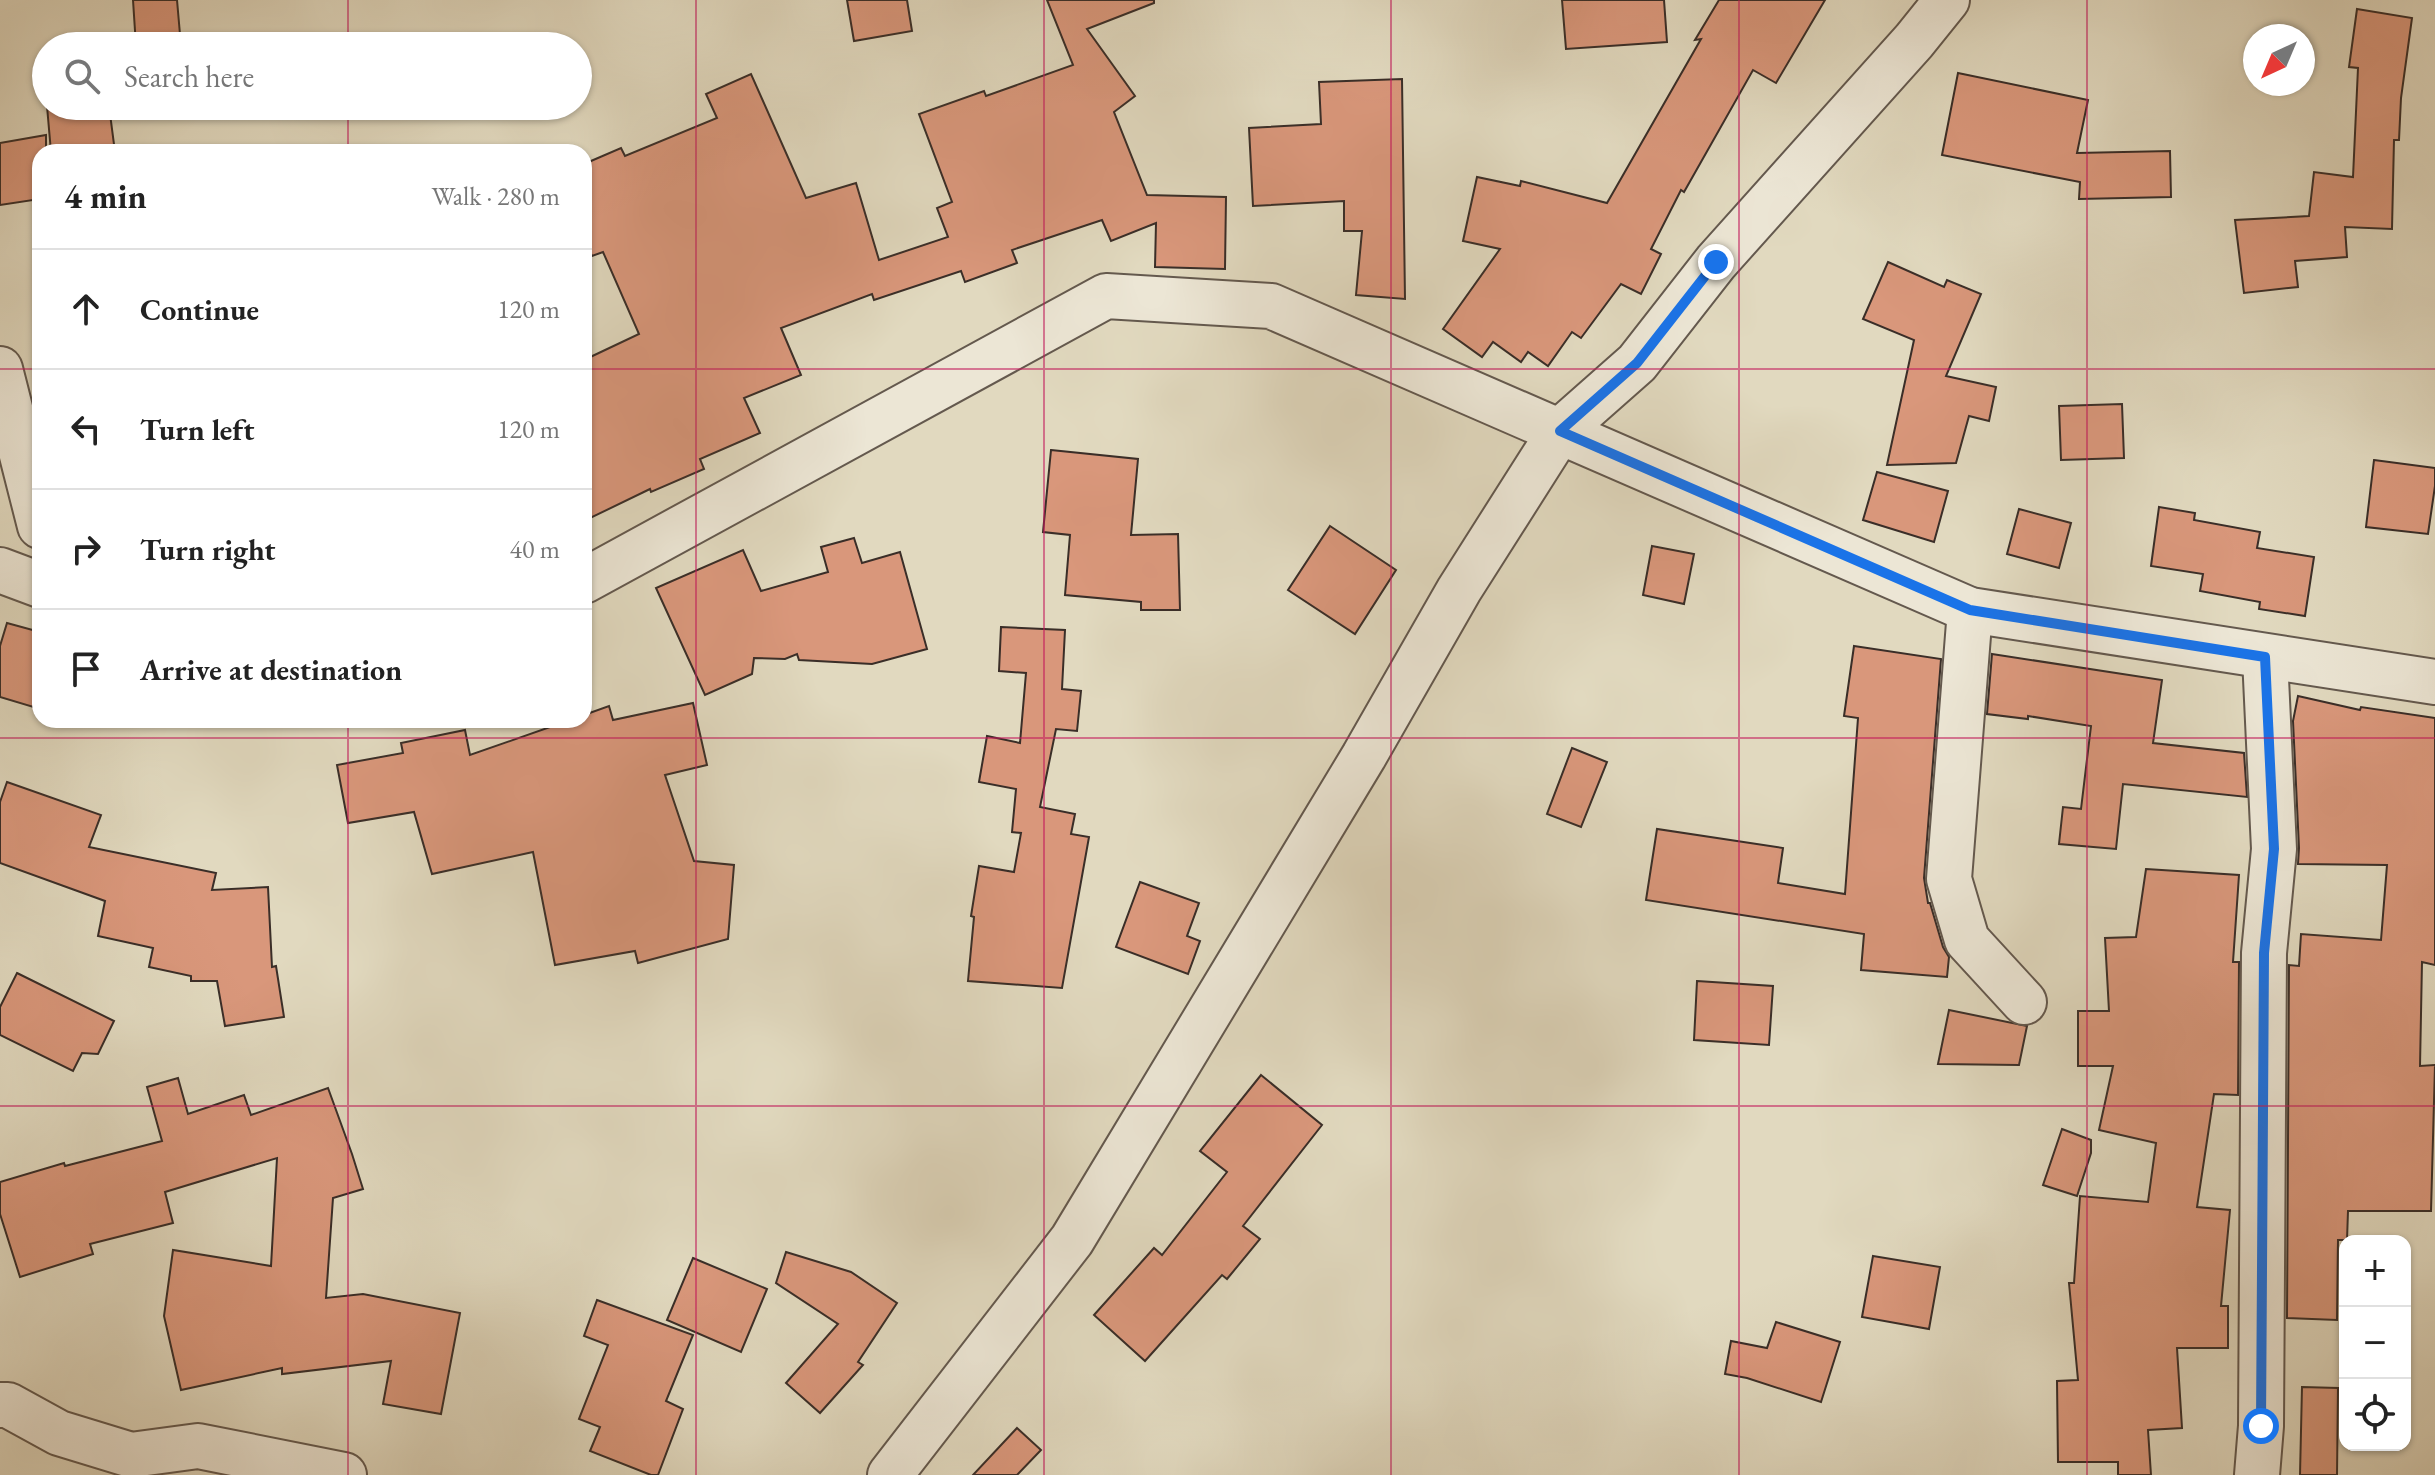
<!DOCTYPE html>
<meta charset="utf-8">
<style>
:root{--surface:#fff;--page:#f6f6f6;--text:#222;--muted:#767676;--line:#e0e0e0}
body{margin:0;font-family:"EB Garamond",serif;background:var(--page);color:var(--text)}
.controls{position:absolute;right:24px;bottom:24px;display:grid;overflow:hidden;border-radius:16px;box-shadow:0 2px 6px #0004}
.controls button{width:72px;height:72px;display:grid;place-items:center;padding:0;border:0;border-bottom:2px solid var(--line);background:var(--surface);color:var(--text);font:40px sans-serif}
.compass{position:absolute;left:2243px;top:24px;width:72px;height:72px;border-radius:50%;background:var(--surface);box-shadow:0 2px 6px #0004;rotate:224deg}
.stop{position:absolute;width:24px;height:24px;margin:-18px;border:6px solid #1a73e8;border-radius:50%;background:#fff}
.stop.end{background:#1a73e8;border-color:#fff;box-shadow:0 2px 8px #0008}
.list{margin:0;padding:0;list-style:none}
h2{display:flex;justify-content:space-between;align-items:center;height:104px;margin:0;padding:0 32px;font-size:34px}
h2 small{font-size:26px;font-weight:400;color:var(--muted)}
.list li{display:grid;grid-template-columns:52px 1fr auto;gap:24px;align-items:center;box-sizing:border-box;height:120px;padding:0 32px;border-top:2px solid var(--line)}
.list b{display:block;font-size:30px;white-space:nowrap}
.list em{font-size:26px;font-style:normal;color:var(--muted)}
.icon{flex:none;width:44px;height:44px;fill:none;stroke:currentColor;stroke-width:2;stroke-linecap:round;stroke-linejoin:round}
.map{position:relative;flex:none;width:2435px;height:1475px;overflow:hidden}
.search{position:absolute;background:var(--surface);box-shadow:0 2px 6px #0004;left:32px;top:32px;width:560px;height:88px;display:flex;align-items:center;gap:20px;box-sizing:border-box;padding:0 28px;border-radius:44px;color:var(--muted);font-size:30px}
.panel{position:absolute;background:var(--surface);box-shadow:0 2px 6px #0004;left:32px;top:144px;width:560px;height:584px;border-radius:24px}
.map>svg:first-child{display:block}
.building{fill:#d9977b;stroke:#3a2e28;stroke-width:2}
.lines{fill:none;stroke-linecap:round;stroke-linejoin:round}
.minor-casing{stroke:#64594e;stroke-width:48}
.minor{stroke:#ece6d5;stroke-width:44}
.route{stroke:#1a73e8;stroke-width:10}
.grid{fill:none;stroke:#c2185b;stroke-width:2;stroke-opacity:0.55}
</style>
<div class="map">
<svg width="2435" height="1475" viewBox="0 0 2435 1475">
<rect width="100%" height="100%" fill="#e1d9bf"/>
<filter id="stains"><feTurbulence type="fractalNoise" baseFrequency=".0025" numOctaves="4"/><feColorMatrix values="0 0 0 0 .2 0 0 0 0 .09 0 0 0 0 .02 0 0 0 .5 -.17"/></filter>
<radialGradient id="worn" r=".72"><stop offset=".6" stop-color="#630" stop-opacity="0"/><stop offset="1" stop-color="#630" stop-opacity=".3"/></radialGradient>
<g class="building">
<path d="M 133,0 L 177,0 L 181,46 L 136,46 Z"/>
<path d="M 847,0 L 907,0 L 912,31 L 854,41 Z"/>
<path d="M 1047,0 L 1154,0 L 1154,3 L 1087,29 L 1135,96 L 1114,112 L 1147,195 L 1226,197 L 1225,269 L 1155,267 L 1156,223 L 1111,241 L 1102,220 L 1012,250 L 1017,263 L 965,282 L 961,271 L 874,300 L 872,294 L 781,328 L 801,375 L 744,398 L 760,433 L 700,459 L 704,469 L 651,492 L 650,489 L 584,521 L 584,360 L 639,334 L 603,252 L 592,256 L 584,238 L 584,164 L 621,148 L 625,156 L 717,118 L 706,94 L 751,74 L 806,198 L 856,183 L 879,260 L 948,237 L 937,208 L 952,202 L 919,114 L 984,91 L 986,96 L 1073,65 Z"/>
<path d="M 1562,0 L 1664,0 L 1667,42 L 1566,49 Z"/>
<path d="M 1719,0 L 1825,0 L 1776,83 L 1753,70 L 1684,192 L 1681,190 L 1651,249 L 1661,254 L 1641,294 L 1621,284 L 1581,338 L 1572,332 L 1548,366 L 1528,352 L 1521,362 L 1493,342 L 1482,357 L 1443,329 L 1500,249 L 1463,241 L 1477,177 L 1520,186 L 1521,181 L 1607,203 L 1701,39 L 1695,40 Z"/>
<path d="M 2357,9 L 2412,18 L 2401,98 L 2399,140 L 2394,140 L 2392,229 L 2345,227 L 2347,257 L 2295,261 L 2298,287 L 2244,293 L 2235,220 L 2309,216 L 2314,172 L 2353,177 L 2358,68 L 2349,67 Z"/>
<path d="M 1958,73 L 2088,100 L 2077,153 L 2170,151 L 2171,197 L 2079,199 L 2080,182 L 1942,155 Z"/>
<path d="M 1402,79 L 1405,299 L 1356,295 L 1362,231 L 1344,231 L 1344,201 L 1253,206 L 1249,128 L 1321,124 L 1319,82 Z"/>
<path d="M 47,106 L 109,106 L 115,152 L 51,152 Z"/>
<path d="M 46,135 L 46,152 L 40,152 L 40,199 L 0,205 L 0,143 Z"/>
<path d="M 1888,262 L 1944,287 L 1947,280 L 1981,294 L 1946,376 L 1996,387 L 1989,421 L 1969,416 L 1956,463 L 1887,465 L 1914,340 L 1863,319 Z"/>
<path d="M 2122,404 L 2124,458 L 2061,460 L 2059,406 Z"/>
<path d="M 1051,450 L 1138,459 L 1131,535 L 1178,534 L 1180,610 L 1141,610 L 1141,602 L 1065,595 L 1070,535 L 1043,532 Z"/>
<path d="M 2374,460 L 2435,468 L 2435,486 L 2428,534 L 2366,527 Z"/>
<path d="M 1877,472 L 1948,491 L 1934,542 L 1863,520 Z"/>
<path d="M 2159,507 L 2195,513 L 2194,520 L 2260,532 L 2257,548 L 2314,557 L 2305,616 L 2259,609 L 2260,602 L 2200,591 L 2203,574 L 2151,566 Z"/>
<path d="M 2019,509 L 2071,523 L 2059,568 L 2007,554 Z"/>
<path d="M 1330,526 L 1396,570 L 1355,634 L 1288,590 Z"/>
<path d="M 854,538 L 862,563 L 900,552 L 927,649 L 872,664 L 799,660 L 797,654 L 785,659 L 754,658 L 752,674 L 705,695 L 656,588 L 743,550 L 761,591 L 828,572 L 821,547 Z"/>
<path d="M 1652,546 L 1694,554 L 1684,604 L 1643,595 Z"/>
<path d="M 7,623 L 40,632 L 40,709 L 0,697 L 0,646 Z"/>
<path d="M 1001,627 L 1065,630 L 1062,689 L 1081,691 L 1077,731 L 1056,729 L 1040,807 L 1075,814 L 1071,834 L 1089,837 L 1062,988 L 968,981 L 974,917 L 971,916 L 979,866 L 1014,872 L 1021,833 L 1012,832 L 1016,789 L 979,782 L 987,736 L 1020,743 L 1026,673 L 999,671 Z"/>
<path d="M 1854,646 L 1941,659 L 1924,878 L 1928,903 L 1930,903 L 1943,947 L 1949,957 L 1947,977 L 1861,970 L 1864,934 L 1646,900 L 1657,829 L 1783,848 L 1778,883 L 1845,894 L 1858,718 L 1844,716 Z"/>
<path d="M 1992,654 L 2162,680 L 2153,743 L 2244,753 L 2247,797 L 2123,784 L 2116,849 L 2059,844 L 2063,807 L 2081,809 L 2091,726 L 2028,716 L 2028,719 L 1987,714 Z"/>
<path d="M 2298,696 L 2360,710 L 2361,707 L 2435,718 L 2435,965 L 2422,962 L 2420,1066 L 2435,1065 L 2431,1211 L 2348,1211 L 2347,1240 L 2338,1240 L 2337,1320 L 2287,1318 L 2289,965 L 2299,966 L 2301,934 L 2381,940 L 2387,865 L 2298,864 L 2299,848 L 2293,721 Z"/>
<path d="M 693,703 L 707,765 L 665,775 L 694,861 L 734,865 L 728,939 L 638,963 L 635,951 L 555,965 L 533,852 L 432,874 L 414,812 L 348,823 L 337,765 L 403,753 L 401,743 L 465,730 L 470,755 L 570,720 L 584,720 L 584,715 L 609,706 L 613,720 Z"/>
<path d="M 1572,748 L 1607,762 L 1581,827 L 1547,814 Z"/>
<path d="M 7,782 L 101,815 L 89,847 L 216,873 L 212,890 L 268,887 L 272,967 L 276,966 L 284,1017 L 225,1026 L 217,981 L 191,981 L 191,976 L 149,967 L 153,948 L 98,936 L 105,901 L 0,863 L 0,802 Z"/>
<path d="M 2146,869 L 2239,875 L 2233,962 L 2239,962 L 2238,1095 L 2214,1094 L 2197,1207 L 2230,1210 L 2221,1306 L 2228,1306 L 2228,1348 L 2177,1348 L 2182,1428 L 2148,1430 L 2151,1475 L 2118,1475 L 2118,1462 L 2058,1462 L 2057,1381 L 2078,1380 L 2069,1283 L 2074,1283 L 2080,1196 L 2148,1202 L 2156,1143 L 2099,1130 L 2113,1066 L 2078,1066 L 2078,1011 L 2109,1011 L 2105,938 L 2136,937 Z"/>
<path d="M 1140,882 L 1199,903 L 1187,936 L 1200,941 L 1188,974 L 1116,947 Z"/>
<path d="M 17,973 L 114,1021 L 98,1054 L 82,1053 L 73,1071 L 0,1035 L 0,1007 Z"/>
<path d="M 1697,981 L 1773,986 L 1769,1045 L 1694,1040 Z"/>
<path d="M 1949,1010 L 2027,1026 L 2019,1065 L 1938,1064 Z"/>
<path d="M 1261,1075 L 1322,1125 L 1243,1226 L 1260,1239 L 1227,1279 L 1222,1275 L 1145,1361 L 1094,1315 L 1154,1248 L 1162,1255 L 1227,1172 L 1200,1151 Z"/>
<path d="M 178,1078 L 188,1114 L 244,1095 L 251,1115 L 328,1088 L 352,1154 L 363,1189 L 333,1198 L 326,1298 L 363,1294 L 460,1313 L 441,1414 L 383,1404 L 391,1361 L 282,1374 L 282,1368 L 181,1390 L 164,1316 L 173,1250 L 271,1266 L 277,1158 L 165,1192 L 173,1223 L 90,1244 L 93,1254 L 20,1277 L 0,1214 L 0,1182 L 64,1163 L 65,1166 L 162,1141 L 147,1087 Z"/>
<path d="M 2062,1129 L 2091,1140 L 2091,1153 L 2077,1196 L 2043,1185 Z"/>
<path d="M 786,1252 L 851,1272 L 897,1303 L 858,1362 L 863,1365 L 820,1413 L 786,1383 L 838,1324 L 776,1283 Z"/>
<path d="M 1873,1256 L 1940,1267 L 1929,1329 L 1862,1317 Z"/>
<path d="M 693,1258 L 767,1289 L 741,1352 L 667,1320 Z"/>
<path d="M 597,1300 L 693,1335 L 666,1401 L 683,1409 L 658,1475 L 651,1475 L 590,1451 L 600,1427 L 579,1419 L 608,1345 L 584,1336 Z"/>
<path d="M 1776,1322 L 1840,1342 L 1821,1402 L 1747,1378 L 1725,1374 L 1731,1341 L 1767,1348 Z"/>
<path d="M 2302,1387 L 2338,1388 L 2337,1475 L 2300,1475 Z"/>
<path d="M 1017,1428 L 1041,1450 L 1017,1475 L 973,1475 Z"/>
</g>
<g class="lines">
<defs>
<g id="minor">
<path d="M 0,369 L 40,526"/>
<path d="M 0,570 L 40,585"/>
<path d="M 584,581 L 1106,296 L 1271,306 L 1970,610 L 2435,682"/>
<path d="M 1970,610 L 1949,879 L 1967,940 L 2024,1002"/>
<path d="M 0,1405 L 8,1405 L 59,1433 L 131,1455 L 198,1446 L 344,1475"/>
<path d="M 890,1475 L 1072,1240 L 1364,756 L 1459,590 L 1560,431 L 1637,363 L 1716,262 L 1914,41 L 1947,0"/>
<path d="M 2257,1475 L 2261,1426 L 2264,953 L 2274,849 L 2265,657"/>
</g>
</defs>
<use href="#minor" class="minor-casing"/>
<use href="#minor" class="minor"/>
</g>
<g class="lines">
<path class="route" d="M 1716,262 L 1637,363 L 1560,431 L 1970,610 L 2265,657 L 2274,849 L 2264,953 L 2261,1426"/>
</g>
<path class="grid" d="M 348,0 L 348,46M 696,0 L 696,1475M 1044,0 L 1044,1475M 1391,0 L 1391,1475M 1739,0 L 1739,1475M 2087,0 L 2087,1475M 348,106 L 348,152M 0,369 L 40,369M 584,369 L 2435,369M 348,720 L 348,1475M 0,738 L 2435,738M 0,1106 L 2435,1106"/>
<rect width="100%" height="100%" filter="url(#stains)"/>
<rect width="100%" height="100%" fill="url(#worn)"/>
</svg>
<div class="controls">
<button>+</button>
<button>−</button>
<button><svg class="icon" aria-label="locate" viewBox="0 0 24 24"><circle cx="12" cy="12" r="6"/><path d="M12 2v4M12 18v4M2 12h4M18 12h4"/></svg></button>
</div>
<svg class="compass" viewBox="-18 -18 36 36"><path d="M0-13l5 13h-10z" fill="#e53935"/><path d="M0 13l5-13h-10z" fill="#767676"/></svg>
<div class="stop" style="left:2261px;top:1426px"></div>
<div class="stop end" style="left:1716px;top:262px"></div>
<div class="search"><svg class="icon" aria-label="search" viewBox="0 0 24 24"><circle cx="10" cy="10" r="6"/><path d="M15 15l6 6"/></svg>Search here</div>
<section class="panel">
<h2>4 min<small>Walk · 280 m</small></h2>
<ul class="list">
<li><svg class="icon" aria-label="ahead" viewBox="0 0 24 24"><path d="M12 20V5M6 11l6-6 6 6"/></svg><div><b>Continue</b></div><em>120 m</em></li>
<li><svg class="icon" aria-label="left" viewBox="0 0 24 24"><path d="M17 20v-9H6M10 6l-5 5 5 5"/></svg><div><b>Turn left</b></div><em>120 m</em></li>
<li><svg class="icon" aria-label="right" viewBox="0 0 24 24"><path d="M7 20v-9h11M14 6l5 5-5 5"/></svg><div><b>Turn right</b></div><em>40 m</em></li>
<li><svg class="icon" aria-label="arrive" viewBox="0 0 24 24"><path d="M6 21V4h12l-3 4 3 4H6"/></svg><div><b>Arrive at destination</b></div></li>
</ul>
</section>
</div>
